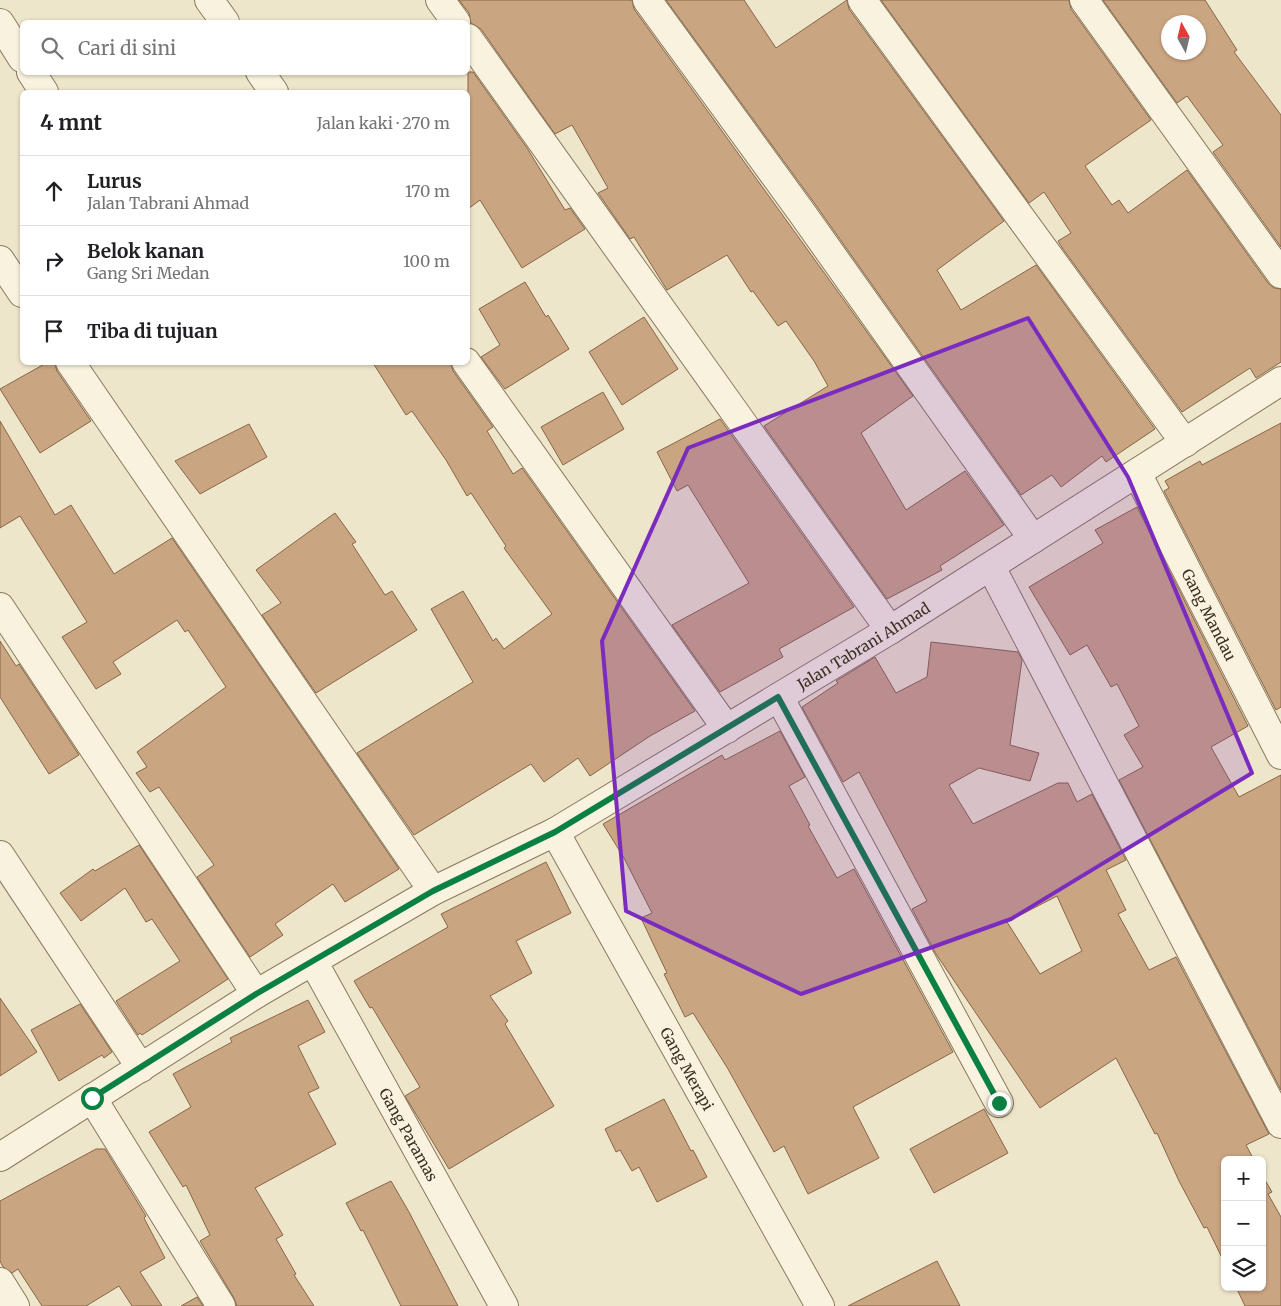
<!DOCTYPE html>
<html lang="id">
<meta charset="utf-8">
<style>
:root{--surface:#fff;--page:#f6f6f6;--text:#202124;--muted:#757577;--line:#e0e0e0}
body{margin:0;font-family:Merriweather,serif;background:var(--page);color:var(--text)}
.controls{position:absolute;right:15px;bottom:15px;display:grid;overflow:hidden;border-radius:8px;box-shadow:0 1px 4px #0004}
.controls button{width:45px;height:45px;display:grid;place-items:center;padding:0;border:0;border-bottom:1px solid var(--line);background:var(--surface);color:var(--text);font:25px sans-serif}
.compass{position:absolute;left:1161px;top:15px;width:45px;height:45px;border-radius:50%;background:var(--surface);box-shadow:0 1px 4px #0004;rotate:352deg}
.stop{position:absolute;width:15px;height:15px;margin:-11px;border:4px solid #0b8043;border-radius:50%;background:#fff}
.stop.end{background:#0b8043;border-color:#fff;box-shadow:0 1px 5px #0008}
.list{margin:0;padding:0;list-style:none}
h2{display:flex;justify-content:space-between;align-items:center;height:65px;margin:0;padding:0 20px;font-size:21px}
h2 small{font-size:16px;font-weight:400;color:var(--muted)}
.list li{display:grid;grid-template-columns:32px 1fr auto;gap:15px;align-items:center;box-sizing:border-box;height:70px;padding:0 20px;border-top:1px solid var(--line)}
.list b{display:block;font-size:19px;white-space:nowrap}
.list p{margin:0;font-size:16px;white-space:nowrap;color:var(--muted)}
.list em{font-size:16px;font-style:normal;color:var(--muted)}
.icon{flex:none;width:28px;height:28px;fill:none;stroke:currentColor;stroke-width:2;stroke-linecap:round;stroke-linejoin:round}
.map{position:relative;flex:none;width:1281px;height:1306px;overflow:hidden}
.search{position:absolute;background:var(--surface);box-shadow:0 1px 4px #0004;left:20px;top:20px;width:450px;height:55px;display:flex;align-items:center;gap:12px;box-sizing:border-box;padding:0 18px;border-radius:8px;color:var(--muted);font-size:19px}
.panel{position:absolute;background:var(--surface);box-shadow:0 1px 4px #0004;left:20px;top:90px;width:450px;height:275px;border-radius:8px}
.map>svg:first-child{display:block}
.building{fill:#caa582;stroke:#886545;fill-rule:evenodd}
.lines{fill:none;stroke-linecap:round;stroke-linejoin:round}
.minor-casing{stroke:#8a795f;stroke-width:30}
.minor{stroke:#f8f2de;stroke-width:28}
.route{stroke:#0b8043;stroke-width:6}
.marked{fill:#7b2cbf;fill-opacity:0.2;stroke:#7b2cbf;stroke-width:4;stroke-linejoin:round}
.labels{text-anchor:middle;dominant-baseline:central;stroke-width:4;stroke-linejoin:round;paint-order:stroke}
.street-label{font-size:15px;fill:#3b3022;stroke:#f5efda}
</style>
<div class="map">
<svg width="1281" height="1306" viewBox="0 0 1281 1306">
<rect width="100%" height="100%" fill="#eee6ca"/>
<g class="building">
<path d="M 459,0 L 632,0 L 634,9 L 913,396 L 861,433 L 906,510 L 965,471 L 1004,525 L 940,566 L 942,570 L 887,599 L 764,426 L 828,386 L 814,361 L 786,321 L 778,326 L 753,291 L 751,292 L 727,255 L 667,290 L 634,237 L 630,239 L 598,193 L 608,188 L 572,125 L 555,134 L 481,29 L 471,23 L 469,13 Z"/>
<path d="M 666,0 L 744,0 L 776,48 L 847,0 L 849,9 L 1004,221 L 937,270 L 961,310 L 1036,265 L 1155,429 L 1106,462 L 1102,456 L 1061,487 L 1052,475 L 1021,495 L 815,204 Z"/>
<path d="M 881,0 L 1069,0 L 1071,9 L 1151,120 L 1085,166 L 1112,205 L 1119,200 L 1128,213 L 1187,170 L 1268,283 L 1274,288 L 1281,289 L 1281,362 L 1256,378 L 1250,368 L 1182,412 L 1063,249 L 1058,241 L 1071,233 L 1044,192 L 1029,203 Z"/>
<path d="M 1103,0 L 1205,0 L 1237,50 L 1234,52 L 1281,115 L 1281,247 L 1213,152 L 1223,145 L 1187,96 L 1177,103 ZM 1168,22 L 1198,22 L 1198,52 L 1168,52 Z"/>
<path d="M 468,72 L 473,72 L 527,148 L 565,210 L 570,208 L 585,229 L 522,268 L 480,200 L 468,209 Z"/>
<path d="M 525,282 L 546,317 L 548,315 L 569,349 L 505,389 L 481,357 L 500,345 L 479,309 Z"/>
<path d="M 644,317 L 678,369 L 622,405 L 589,352 Z"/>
<path d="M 48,362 L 54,362 L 57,371 L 91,421 L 40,453 L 0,389 Z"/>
<path d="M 373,363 L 451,363 L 453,371 L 493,427 L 487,431 L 513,474 L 522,468 L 695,711 L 650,736 L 590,776 L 578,758 L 544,782 L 531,764 L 414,835 L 357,753 L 473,682 L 431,609 L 463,591 L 493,641 L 496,638 L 504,649 L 552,614 L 504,548 L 506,546 L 471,493 L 467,496 L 446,460 L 412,411 L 406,415 Z"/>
<path d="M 603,392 L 624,429 L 563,465 L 541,427 Z"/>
<path d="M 720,419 L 854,607 L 779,649 L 783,657 L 720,692 L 672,625 L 749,583 L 688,485 L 677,491 L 657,452 Z"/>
<path d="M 0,421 L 55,515 L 71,505 L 114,574 L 172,538 L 399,869 L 345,902 L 333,884 L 275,924 L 283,935 L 250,957 L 197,877 L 214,865 L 159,787 L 150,792 L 136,773 L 147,767 L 137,752 L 226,687 L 188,630 L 185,632 L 177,620 L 113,662 L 121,674 L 96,689 L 62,637 L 87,622 L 20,516 L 0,528 Z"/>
<path d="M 1281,423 L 1281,707 L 1276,710 L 1164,491 L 1169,488 L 1165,481 L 1200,461 L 1202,465 Z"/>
<path d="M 249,424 L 267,457 L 200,494 L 175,461 Z"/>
<path d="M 1137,507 L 1248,726 L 1211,747 L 1239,797 L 1281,775 L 1281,1090 L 1119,780 L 1143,767 L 1124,735 L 1139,726 L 1117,684 L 1111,687 L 1087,645 L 1070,655 L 1029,587 L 1103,543 L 1095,530 Z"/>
<path d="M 335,513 L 356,542 L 352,544 L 385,595 L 392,591 L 417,630 L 316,693 L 262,615 L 281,603 L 256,570 Z"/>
<path d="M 0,641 L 16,666 L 19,664 L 79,755 L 49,774 L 0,697 Z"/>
<path d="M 931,642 L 1018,652 L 1022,660 L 1010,745 L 1039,753 L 1030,781 L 979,768 L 949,785 L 973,824 L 1058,783 L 1068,783 L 1077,802 L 1092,794 L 1126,860 L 1106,870 L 1126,910 L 1118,914 L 1149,970 L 1176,957 L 1269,1134 L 1246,1145 L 1254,1160 L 1225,1160 L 1225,1264 L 1207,1227 L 1204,1228 L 1179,1181 L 1157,1133 L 1155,1134 L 1116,1058 L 1040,1108 L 936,954 L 912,909 L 927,901 L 859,772 L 843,782 L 802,707 L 838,683 L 836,681 L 875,657 L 896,693 L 927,677 ZM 1057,896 L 1082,951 L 1040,974 L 1007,922 Z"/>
<path d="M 780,731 L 805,777 L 789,786 L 810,825 L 808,826 L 837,878 L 854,869 L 953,1052 L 853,1107 L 879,1158 L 808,1194 L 784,1146 L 774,1152 L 728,1069 L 693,1013 L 685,1017 L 664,974 L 667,973 L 641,918 L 652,913 L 624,858 L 603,824 L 722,755 L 725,760 Z"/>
<path d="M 139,845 L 228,979 L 142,1035 L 140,1033 L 138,1035 L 116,1001 L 180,961 L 152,919 L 146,922 L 125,888 L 81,921 L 60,893 L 93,869 L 95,871 Z"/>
<path d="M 546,862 L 571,913 L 516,941 L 532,973 L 490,996 L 508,1021 L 505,1024 L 554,1106 L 449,1169 L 405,1096 L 420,1087 L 372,1007 L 370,1008 L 354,981 L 448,927 L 441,914 Z"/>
<path d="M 0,998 L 37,1052 L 0,1076 Z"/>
<path d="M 308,1000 L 325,1032 L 298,1046 L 319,1088 L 308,1093 L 336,1144 L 255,1188 L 283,1235 L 276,1239 L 296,1274 L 294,1275 L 314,1306 L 237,1306 L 234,1298 L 200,1241 L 210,1235 L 186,1185 L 183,1187 L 149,1132 L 191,1107 L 173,1074 L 232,1042 L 230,1038 Z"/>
<path d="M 80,1004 L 112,1052 L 104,1058 L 102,1055 L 59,1081 L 31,1030 Z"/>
<path d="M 664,1099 L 691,1151 L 693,1150 L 707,1177 L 657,1202 L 639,1167 L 632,1171 L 620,1150 L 616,1152 L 605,1129 Z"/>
<path d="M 984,1109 L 1008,1153 L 934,1193 L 910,1149 Z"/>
<path d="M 96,1149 L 105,1149 L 146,1216 L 144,1218 L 165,1258 L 140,1272 L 162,1306 L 132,1306 L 119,1286 L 86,1306 L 42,1306 L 18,1269 L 12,1273 L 3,1267 L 0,1261 L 0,1201 Z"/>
<path d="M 1262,1175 L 1272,1192 L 1268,1194 L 1281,1217 L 1281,1306 L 1245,1306 L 1236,1287 L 1262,1287 Z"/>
<path d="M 391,1181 L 409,1212 L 458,1306 L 401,1306 L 363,1230 L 361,1231 L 346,1203 Z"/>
<path d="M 937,1261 L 960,1306 L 848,1306 Z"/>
<path d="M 197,1297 L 203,1306 L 181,1306 Z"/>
</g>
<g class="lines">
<defs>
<g id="minor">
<path d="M 209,0 L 225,22"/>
<path d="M 440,0 L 456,22"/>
<path d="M 647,0 L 802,213 L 1033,539"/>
<path d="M 862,0 L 1185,443"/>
<path d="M 1084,0 L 1281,274"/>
<path d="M 0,23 L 22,58"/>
<path d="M 468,38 L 890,630"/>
<path d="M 31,72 L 44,92"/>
<path d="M 260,72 L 274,92"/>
<path d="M 0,260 L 22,293"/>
<path d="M 70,362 L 433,891"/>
<path d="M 466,362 L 727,729"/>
<path id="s1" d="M 1137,473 L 1281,755"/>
<path d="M 991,567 L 1281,1124"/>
<path d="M 0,607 L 256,994"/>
<path d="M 779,697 L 999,1103"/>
<path id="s2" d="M 555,832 L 820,1306"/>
<path d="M 0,855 L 141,1068"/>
<path id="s3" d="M 314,963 L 504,1306"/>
<path d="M 92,1098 L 221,1306"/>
<path id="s4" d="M 0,1157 L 256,994 L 433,891 L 555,832 L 890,630 L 1281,381"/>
<path d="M 0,1282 L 15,1306"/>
</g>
</defs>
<use href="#minor" class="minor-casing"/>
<use href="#minor" class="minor"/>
</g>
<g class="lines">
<path class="route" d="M 92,1098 L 256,994 L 433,891 L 555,832 L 778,697 L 999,1103"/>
</g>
<path class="marked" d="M 1028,318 L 1128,477 L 1252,773 L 1011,919 L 801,994 L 626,911 L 602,641 L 688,448 Z"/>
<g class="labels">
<g class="street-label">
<text stroke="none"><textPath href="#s1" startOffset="159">Gang Mandau</textPath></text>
<text stroke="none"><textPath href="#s4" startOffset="1004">Jalan Tabrani Ahmad</textPath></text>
<text stroke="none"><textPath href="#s2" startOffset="271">Gang Merapi</textPath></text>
<text stroke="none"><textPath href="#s3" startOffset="196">Gang Paramas</textPath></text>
</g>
</g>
</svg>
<div class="controls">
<button>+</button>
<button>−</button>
<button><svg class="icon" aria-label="layers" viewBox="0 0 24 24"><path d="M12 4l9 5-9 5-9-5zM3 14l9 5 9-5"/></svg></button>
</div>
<svg class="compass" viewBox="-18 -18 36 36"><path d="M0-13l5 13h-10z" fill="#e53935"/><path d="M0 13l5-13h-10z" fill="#757577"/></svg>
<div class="stop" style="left:92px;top:1098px"></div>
<div class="stop end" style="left:999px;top:1103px"></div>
<div class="search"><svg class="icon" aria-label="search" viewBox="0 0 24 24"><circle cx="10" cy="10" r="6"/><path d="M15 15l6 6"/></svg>Cari di sini</div>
<section class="panel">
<h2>4 mnt<small>Jalan kaki · 270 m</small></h2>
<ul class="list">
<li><svg class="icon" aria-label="ahead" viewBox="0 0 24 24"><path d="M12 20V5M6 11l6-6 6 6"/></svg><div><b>Lurus</b><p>Jalan Tabrani Ahmad</p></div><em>170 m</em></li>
<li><svg class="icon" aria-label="right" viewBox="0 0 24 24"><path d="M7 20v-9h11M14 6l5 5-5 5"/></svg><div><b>Belok kanan</b><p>Gang Sri Medan</p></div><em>100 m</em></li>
<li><svg class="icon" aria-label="arrive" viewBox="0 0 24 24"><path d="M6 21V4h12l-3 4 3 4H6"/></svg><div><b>Tiba di tujuan</b></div></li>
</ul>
</section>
</div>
